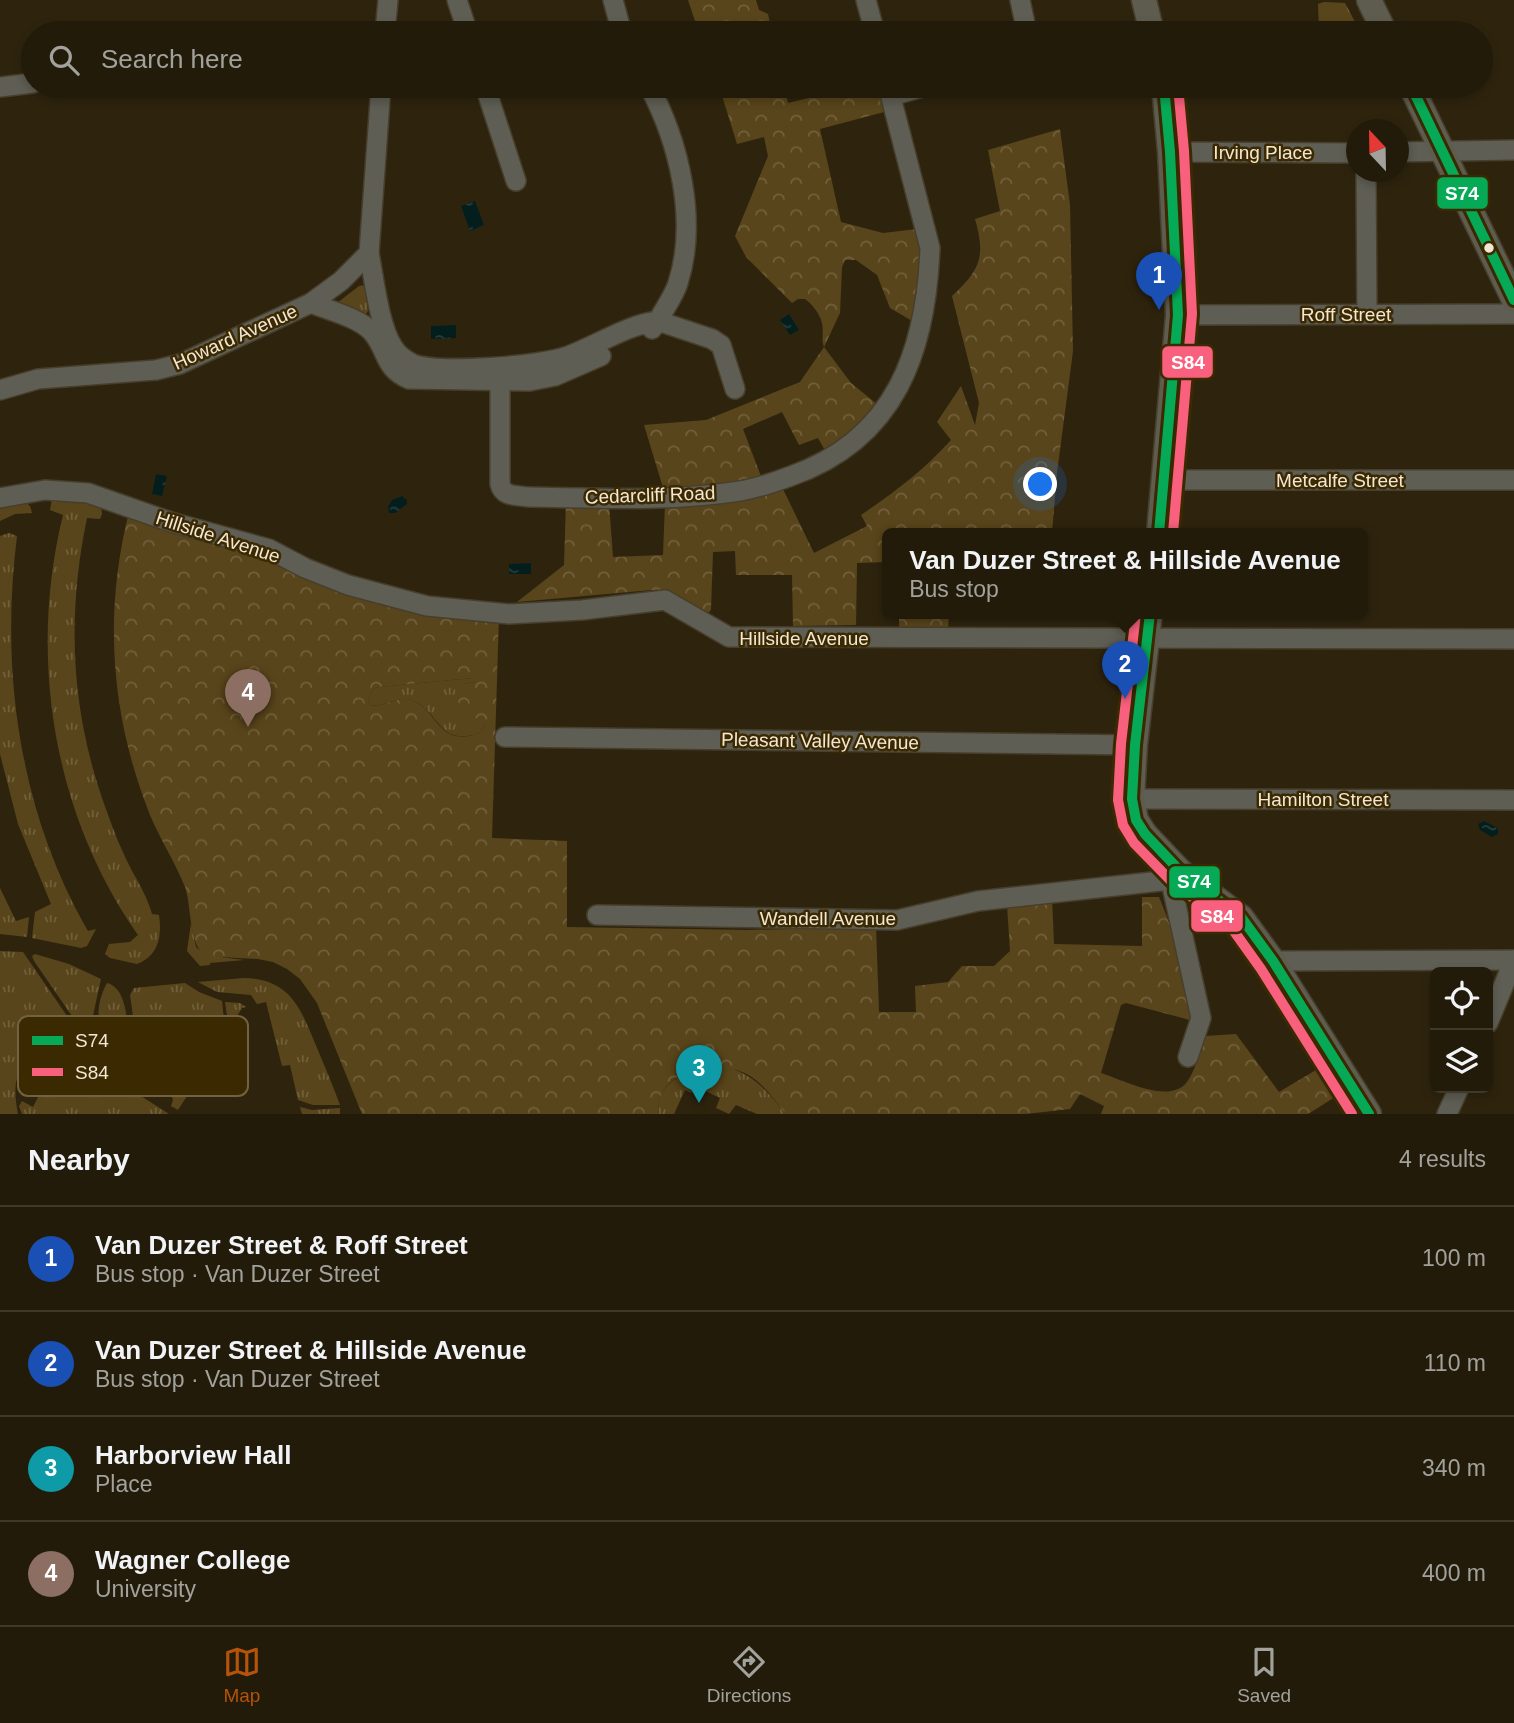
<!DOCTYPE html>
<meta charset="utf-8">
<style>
:root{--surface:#221b0a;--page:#2e2818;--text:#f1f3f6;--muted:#a2a19c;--line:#3f392b;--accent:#b45309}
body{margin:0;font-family:Arial,sans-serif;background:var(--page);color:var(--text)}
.controls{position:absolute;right:21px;bottom:21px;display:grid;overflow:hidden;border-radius:10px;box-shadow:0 4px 10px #0003}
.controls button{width:63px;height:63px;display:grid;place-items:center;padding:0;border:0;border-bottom:2px solid var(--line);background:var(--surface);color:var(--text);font:35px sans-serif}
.compass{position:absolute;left:1346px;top:119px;width:63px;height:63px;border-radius:50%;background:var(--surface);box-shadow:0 4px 10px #0003;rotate:338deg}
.you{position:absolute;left:1041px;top:485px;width:24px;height:24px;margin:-18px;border:5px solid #fff;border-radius:50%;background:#1a73e8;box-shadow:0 0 0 10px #1a73e833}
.badge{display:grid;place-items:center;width:46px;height:46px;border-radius:50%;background:var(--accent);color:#fff;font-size:23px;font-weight:700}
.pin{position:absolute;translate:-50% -58px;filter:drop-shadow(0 2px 4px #0008)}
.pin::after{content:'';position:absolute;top:37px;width:24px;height:21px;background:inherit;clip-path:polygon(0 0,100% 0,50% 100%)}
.popup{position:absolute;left:882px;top:528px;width:486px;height:91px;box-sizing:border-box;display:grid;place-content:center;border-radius:10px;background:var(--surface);filter:drop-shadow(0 2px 5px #0005);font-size:23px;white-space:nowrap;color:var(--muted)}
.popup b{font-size:26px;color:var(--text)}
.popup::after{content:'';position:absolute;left:50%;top:100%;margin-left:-14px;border:14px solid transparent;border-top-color:var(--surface)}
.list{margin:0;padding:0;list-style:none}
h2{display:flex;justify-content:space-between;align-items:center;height:91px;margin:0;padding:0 28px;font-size:30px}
h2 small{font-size:23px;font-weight:400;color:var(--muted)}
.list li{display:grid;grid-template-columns:46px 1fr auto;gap:21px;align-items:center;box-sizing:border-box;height:105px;padding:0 28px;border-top:2px solid var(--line)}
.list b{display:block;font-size:26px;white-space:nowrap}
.list p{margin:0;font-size:23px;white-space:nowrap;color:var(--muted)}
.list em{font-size:23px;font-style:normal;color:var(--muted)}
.icon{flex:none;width:38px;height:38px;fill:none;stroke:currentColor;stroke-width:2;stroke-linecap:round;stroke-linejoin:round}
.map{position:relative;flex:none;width:1514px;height:1114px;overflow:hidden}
.search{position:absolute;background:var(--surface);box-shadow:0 4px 10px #0003;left:21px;right:21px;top:21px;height:77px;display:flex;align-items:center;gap:18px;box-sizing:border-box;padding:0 24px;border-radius:38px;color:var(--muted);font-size:26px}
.sheet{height:511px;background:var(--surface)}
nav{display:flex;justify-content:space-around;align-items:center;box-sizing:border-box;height:98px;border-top:2px solid var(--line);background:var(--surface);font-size:19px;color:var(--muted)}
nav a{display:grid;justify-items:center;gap:4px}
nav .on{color:var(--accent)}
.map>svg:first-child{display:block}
.grass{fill:url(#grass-tufts)}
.forest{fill:url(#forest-crowns);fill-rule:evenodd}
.water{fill:url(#water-ripples)}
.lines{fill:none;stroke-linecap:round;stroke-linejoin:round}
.minor-casing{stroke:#473e2c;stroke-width:22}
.major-casing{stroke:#473e2c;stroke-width:27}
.minor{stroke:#5e5e54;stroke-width:19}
.major{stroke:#5e5c4f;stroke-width:24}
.bus-1-casing{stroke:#3b2901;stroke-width:16}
.bus-2-casing{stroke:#3b2901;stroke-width:16}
.bus-1{stroke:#06aa56;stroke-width:10}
.bus-2{stroke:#f8607d;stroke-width:10}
.bus-dot{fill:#f3e7d3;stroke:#3b2901;stroke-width:2.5}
.labels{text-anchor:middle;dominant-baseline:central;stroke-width:5;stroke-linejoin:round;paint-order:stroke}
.street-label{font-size:19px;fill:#f3e7d3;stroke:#3b2901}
.key{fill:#3b2901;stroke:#726240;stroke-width:2}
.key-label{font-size:19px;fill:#f3e7d3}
.line-badge{stroke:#3b2901;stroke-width:2.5}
.badge-label{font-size:19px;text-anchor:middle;font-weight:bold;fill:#fff}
</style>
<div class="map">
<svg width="1514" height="1114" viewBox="0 0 1514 1114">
<defs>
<pattern id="grass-tufts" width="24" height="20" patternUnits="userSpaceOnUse" patternTransform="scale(1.75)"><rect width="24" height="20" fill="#59451b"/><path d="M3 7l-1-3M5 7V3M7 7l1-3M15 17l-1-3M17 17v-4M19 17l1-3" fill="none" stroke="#71603b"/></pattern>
<pattern id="forest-crowns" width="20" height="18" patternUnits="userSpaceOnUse" patternTransform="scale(1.75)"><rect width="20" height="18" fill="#59451b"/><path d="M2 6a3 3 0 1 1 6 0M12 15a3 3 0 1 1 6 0" fill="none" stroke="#71603b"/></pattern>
<pattern id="water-ripples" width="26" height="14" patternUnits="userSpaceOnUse" patternTransform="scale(1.75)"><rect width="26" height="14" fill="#041e1d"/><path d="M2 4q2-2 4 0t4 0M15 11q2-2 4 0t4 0" fill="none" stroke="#293f3d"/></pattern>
</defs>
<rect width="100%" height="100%" fill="#2e240e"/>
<g class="grass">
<path d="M 1324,2 L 1345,3 L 1361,33 L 1319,33 L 1318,4 Z"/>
<path d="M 365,285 L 368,311 L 365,316 L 337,303 L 359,286 Z"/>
<path d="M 57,497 L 101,505 L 102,514 L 100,519 L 87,518 C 66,619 71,715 107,812 C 114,832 122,852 132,871 C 140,885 148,899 152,914 L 159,915 C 162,935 159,956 137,964 L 110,958 L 105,954 L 109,944 L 130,942 L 138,935 C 53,814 28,657 63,515 L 50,510 L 52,499 Z"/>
<path d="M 23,500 L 30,506 L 32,513 L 15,514 L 0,521 L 0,503 Z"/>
<path d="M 9,533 L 17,536 C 0,670 19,808 85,926 L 88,931 L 96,929 L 87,946 L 81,948 L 32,938 L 35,912 L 51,904 L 18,824 L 0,754 L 0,536 Z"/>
<path d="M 473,678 L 476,679 L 474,682 L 464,684 L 484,725 C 482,731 480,734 473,735 C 438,743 439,712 414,701 C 398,694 385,708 370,705 L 368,701 L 373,689 L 379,687 Z"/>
<path d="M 0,888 L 16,921 L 29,917 L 27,937 L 0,934 Z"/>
<path d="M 191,923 L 196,947 L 205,955 L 244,960 L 210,963 L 210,965 L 200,966 L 187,951 Z"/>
<path d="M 0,951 L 23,952 L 76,1029 L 115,1076 C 80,1082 0,1025 18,1114 L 0,1114 Z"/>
<path d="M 35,954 L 69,964 L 101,979 L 92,1020 L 101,1051 L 74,1019 L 34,961 L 32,956 Z"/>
<path d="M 244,978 C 292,979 301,1010 317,1048 C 325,1067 333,1086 340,1105 L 313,1105 L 298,1100 L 290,1065 L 282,1066 L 266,1002 L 257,1004 L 251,995 L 217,992 L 198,982 Z"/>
<path d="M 107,983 C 129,989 125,1025 132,1042 L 123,1050 L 123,1061 L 129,1068 L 148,1071 L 149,1084 L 153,1089 L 150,1093 C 114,1070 83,1026 107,983 Z"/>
<path d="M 185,983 L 199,992 L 222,1001 L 224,1020 L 200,1059 L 133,1016 L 130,995 L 134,988 Z"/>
<path d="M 225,1002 L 240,1003 L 246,1007 L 242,1008 L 229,1029 Z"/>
<path d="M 133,1045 L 142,1056 L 164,1070 L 155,1086 L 153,1073 L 148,1067 C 138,1063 124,1069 125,1052 Z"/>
<path d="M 725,1066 C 756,1076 766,1090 786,1114 L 757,1114 L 736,1105 L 729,1114 L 716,1108 L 720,1098 L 695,1086 L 691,1093 L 685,1090 L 674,1114 L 659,1114 C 653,1078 697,1067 725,1066 Z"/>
<path d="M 45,1067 L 90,1078 L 123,1082 L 130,1089 L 169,1114 L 22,1114 L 19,1106 L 22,1101 L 33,1107 L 39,1095 L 45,1097 L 51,1084 L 41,1072 L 42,1068 Z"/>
<path d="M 168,1073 L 192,1088 L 178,1110 L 171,1106 L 173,1100 L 171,1092 L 158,1088 Z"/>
<path d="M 300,1107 L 312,1110 L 340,1108 L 340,1114 L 302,1114 Z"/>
</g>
<g class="forest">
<path d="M 688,0 L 756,0 L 759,10 L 768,14 L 772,33 L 699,33 Z"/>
<path d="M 719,86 L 784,86 L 788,103 L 859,86 L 878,86 L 884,112 L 820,129 L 841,222 L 883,233 L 917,229 L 923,250 L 914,322 L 890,308 L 877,275 L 856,260 L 845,260 L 842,267 L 840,313 L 824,347 L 851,383 L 878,405 L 866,421 L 827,454 L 818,438 L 799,445 L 782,412 L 743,429 L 762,479 L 730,485 L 664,491 L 644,425 L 706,420 L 800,382 L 824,347 C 821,339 824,332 822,323 C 820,314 812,304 805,299 L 798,299 L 792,303 L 746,257 L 735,236 L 768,156 L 764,137 L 737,144 Z"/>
<path d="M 1060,129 L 1070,205 L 1073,351 L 1057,473 L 1052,533 L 887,533 L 887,562 L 857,563 L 856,625 L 793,626 L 792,575 L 736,575 L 735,551 L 713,552 L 711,610 L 706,615 L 667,591 L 652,590 L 517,602 L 564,565 L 566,502 L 609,503 L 613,557 L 663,555 L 665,504 L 782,487 L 814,553 L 867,526 L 861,515 C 895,492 924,470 951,440 L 937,422 L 961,386 L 975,425 L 979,403 L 952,296 C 980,270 986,257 975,219 L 1000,211 L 988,150 Z"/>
<path d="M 129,512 L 248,547 L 345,593 L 369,601 L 393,606 L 499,616 L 492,838 L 567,841 L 567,927 L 747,930 L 876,927 L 879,1012 L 916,1012 L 915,986 L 948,982 L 962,966 L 994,966 L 1010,951 L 1007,905 L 1052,897 L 1054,944 L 1142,946 L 1142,897 L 1159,897 C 1172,928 1193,987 1190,1020 L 1126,1003 L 1121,1005 L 1101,1073 C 1123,1080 1170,1105 1187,1082 C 1196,1069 1200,1051 1206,1036 L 1236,1034 L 1279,1092 L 1326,1064 L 1343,1092 L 1308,1114 L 1101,1114 L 1104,1106 L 1080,1094 L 1070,1109 L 1025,1114 L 786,1114 C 773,1099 761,1079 742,1072 C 713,1059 652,1073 659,1114 L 362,1114 L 317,1003 L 300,979 L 287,969 L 273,962 L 258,959 L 205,956 C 188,942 192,907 185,887 C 175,862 160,839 150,815 C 111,717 103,615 129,512 ZM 473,678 L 475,679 L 474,682 L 464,684 L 455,690 C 458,705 464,717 480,719 L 484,725 C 482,731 480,734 473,735 C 438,744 438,712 414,701 C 398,694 385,708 370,705 L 368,701 L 373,689 L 379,687 Z"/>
<path d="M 899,613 L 949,613 L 948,630 L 899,627 Z"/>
</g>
<g class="water">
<path d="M 475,201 L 484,225 L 470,231 L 461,206 Z"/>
<path d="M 789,314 L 799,330 L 790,335 L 780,320 Z"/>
<path d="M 456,325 L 456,338 L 431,339 L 431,326 Z"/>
<path d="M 156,474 L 167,476 L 162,496 L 152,494 Z"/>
<path d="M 402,496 L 407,500 L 407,504 L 395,513 L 389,513 L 388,507 L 392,500 Z"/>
<path d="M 531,563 L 531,574 L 509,574 L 509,564 Z"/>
<path d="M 1484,821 L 1498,828 L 1498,834 L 1492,837 L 1480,830 L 1478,824 Z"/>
</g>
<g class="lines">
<defs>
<g id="minor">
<path d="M 457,0 L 468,33"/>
<path d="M 613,0 L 622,33"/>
<path d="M 866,0 L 875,33"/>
<path d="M 1020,0 L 1027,33"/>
<path d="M 385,33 L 388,0"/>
<path d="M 485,86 L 516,181"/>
<path d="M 0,87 L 33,83"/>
<path d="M 891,96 L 927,86"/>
<path d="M 1170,152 L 1356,153"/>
<path d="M 1398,152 L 1514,150"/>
<path d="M 1366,172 L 1367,314"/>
<path d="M 369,253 C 374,278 379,326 393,347 C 397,354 405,360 413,364 C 439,374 541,366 568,356 C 598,345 626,325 658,321 C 664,309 674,296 678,283 C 698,220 679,142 649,86"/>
<path d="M 311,303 C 330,311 358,317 372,332 C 388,350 383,368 409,379 L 530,381 L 555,376 L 601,356"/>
<path d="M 1178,315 L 1514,314"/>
<path d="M 652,329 L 658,321 L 712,339 L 721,345 L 735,389"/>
<path d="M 500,367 L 500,484 C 503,497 516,495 528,497 C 599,498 670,502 740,491 C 758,488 775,482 791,476 C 896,439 926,351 930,248 L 888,86"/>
<path d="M 0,390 L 38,379 L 156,370 L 180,364 L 311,303 L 341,281 L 369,253 L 381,86"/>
<path d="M 1165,480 L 1514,480"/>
<path d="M 0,498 L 45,490 L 88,493 L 171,522 L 269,549 L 305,568 L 348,585 L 427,606 L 509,614 L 582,610 L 665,600 L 729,637 L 1514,639"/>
<path d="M 505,737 L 1135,745"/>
<path d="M 1132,799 L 1514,800"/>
<path d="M 1180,871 L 1173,891 L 1201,1018 L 1188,1057"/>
<path d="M 597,915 L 897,920 L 978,901 L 1161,881 L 1180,871"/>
<path d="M 1273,961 L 1514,960"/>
<path d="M 1488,1023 L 1514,960"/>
<path d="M 1447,1114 L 1459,1088"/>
</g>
<g id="major">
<path d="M 1144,0 L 1152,33"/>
<path d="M 1369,0 L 1385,33"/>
<path d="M 1411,86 L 1514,300"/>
<path d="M 1159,533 L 1178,315 L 1170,152 L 1164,86"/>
<path d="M 1150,613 L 1135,745 L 1132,799 L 1136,820 L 1145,834 L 1180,871 L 1241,917 L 1273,961 L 1369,1114"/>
</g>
</defs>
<use href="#minor" class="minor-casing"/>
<use href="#major" class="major-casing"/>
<use href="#minor" class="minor"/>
<use href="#major" class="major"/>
<defs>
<g id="bus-1">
<path d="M 1411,86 L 1514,300"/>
<path d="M 1159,533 L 1178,315 L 1170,152 L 1164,86"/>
<path d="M 1150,613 L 1135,745 L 1132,799 L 1136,820 L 1145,834 L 1180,871 L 1241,917 L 1273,961 L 1369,1114"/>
</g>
<g id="bus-2">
<path d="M 1173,533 L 1192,314 L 1184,151 L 1178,86"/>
<path d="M 1136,613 L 1121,744 L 1118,800 L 1123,825 L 1134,843 L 1171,881 L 1231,927 L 1261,969 L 1352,1114"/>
</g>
</defs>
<use href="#bus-1" class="bus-1-casing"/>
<use href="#bus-2" class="bus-2-casing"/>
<use href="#bus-1" class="bus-1"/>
<use href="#bus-2" class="bus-2"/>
</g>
<circle class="bus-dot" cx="1489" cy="248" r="6"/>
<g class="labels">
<g class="street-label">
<text x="1263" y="152">Irving Place</text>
<text x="1346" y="314">Roff Street</text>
<text transform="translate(235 337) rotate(-24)">Howard Avenue</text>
<text x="1340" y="480">Metcalfe Street</text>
<text transform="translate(650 495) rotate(-2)">Cedarcliff Road</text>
<text transform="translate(218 537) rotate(18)">Hillside Avenue</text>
<text x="804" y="638">Hillside Avenue</text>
<text transform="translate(820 741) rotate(1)">Pleasant Valley Avenue</text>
<text x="1323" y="799">Hamilton Street</text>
<text x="828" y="918">Wandell Avenue</text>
</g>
</g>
<rect x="18" y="1016" width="230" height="80" rx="10" class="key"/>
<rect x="32" y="1036" width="31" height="9" fill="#06aa56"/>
<rect x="32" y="1068" width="31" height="8" fill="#f8607d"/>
<g class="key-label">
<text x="75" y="1047">S74</text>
<text x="75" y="1079">S84</text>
</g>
<g class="line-badge">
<rect x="1436" y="176" width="53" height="34" rx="7" fill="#06aa56"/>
<rect x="1161" y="345" width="53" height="34" rx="7" fill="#f8607d"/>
<rect x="1168" y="865" width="53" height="34" rx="7" fill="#06aa56"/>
<rect x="1190" y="899" width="54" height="34" rx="7" fill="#f8607d"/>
</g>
<g class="badge-label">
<text x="1462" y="200">S74</text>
<text x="1188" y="369">S84</text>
<text x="1194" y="888">S74</text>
<text x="1217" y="923">S84</text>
</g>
</svg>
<div class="controls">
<button><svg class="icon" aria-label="locate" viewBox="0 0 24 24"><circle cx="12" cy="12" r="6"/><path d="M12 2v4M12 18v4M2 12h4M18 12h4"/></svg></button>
<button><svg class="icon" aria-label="layers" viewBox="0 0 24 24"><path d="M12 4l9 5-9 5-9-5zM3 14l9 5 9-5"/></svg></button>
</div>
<svg class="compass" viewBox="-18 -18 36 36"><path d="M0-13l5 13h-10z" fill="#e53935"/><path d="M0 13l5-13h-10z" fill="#a2a19c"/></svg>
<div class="you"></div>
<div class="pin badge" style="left:1159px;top:310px;background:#1a4fb4">1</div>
<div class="pin badge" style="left:1125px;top:699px;background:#1a4fb4">2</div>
<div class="popup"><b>Van Duzer Street &amp; Hillside Avenue</b>Bus stop</div>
<div class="pin badge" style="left:699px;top:1103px;background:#0f9aa8">3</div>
<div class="pin badge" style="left:248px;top:727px;background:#8d6e63">4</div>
<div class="search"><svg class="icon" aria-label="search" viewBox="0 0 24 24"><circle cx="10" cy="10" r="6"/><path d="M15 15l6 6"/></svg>Search here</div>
</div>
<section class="sheet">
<h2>Nearby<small>4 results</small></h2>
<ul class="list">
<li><span class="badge" style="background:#1a4fb4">1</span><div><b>Van Duzer Street &amp; Roff Street</b><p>Bus stop · Van Duzer Street</p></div><em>100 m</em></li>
<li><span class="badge" style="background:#1a4fb4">2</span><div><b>Van Duzer Street &amp; Hillside Avenue</b><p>Bus stop · Van Duzer Street</p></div><em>110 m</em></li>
<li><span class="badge" style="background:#0f9aa8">3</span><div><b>Harborview Hall</b><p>Place</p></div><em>340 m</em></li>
<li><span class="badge" style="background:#8d6e63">4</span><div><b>Wagner College</b><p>University</p></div><em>400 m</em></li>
</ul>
</section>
<nav>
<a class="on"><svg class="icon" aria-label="map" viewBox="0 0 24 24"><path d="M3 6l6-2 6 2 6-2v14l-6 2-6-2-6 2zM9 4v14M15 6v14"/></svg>Map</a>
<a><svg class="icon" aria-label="directions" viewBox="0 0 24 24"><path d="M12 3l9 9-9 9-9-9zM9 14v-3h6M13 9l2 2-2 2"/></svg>Directions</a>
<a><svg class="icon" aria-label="saved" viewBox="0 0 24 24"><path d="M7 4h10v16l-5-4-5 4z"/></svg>Saved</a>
</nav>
